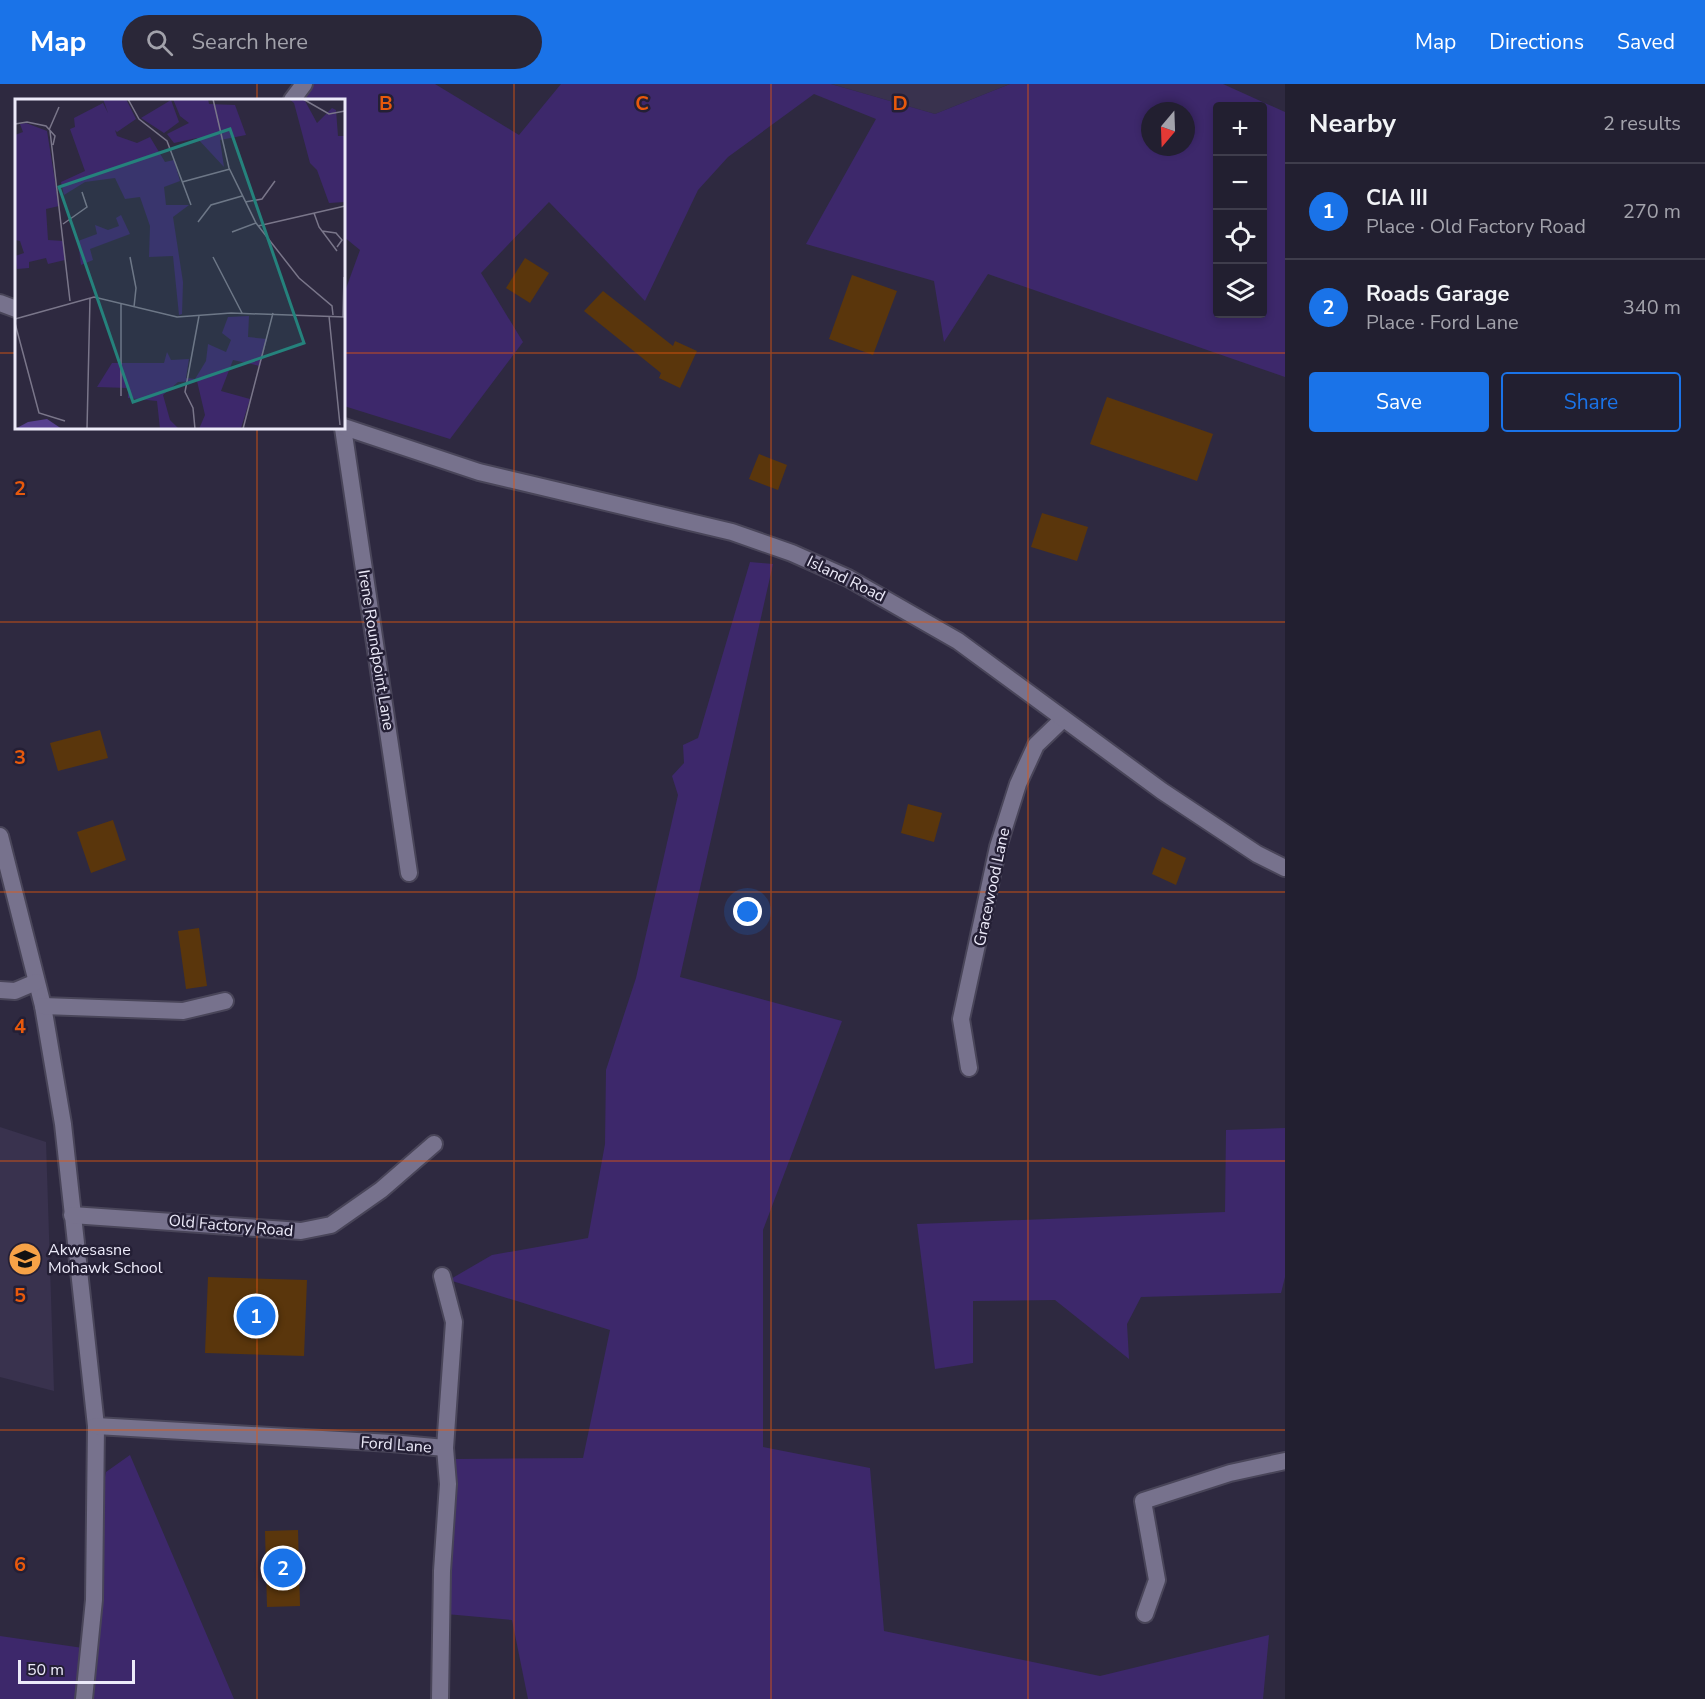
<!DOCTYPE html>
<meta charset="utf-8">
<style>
:root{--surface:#221f30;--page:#2a2738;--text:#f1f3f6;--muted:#a2a2ab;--line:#3f3d4c;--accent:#1a73e8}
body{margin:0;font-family:"Nunito Sans",sans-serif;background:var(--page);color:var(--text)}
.controls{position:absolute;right:18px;top:18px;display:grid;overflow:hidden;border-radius:6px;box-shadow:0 3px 9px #0003}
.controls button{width:54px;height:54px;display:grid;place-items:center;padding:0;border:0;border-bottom:2px solid var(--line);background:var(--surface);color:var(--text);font:30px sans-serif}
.compass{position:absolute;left:1141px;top:18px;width:54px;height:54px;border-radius:50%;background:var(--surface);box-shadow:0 3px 9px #0003;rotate:199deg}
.scale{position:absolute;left:18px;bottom:15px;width:117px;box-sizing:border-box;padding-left:6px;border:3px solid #eceaf9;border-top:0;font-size:16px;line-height:21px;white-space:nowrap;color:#eceaf9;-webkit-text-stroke:4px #241f35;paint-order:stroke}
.you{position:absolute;left:748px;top:828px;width:21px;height:21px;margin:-15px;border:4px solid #fff;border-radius:50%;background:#1a73e8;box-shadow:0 0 0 9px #1a73e833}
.badge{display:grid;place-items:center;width:39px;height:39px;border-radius:50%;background:var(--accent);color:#fff;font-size:20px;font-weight:700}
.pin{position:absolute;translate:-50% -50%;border:3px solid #fff;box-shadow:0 2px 6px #0006}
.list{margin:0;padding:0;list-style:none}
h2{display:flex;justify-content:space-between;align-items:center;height:78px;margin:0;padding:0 24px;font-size:26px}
h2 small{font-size:20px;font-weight:400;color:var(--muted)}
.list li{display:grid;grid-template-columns:39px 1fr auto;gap:18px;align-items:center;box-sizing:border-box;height:96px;padding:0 24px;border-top:2px solid var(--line)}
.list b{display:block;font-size:22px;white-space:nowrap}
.list p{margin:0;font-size:20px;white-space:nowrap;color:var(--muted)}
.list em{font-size:20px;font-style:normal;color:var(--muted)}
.actions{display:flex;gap:12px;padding:18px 24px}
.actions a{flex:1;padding:14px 0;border:2px solid var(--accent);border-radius:6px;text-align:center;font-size:21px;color:var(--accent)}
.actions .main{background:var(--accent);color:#fff}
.icon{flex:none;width:33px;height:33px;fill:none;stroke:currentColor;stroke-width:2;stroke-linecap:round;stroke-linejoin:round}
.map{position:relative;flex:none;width:1285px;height:1615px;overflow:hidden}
header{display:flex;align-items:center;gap:36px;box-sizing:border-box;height:84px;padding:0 30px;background:var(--accent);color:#fff}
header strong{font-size:28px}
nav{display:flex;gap:33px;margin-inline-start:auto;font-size:21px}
.search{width:420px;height:54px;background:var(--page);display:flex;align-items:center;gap:15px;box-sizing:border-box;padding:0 21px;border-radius:33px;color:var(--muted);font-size:22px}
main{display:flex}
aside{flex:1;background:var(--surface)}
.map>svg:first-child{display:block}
.built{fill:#39324e}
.green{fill:#3d286b;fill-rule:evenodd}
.building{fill:#5a360c}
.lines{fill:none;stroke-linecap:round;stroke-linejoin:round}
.minor-casing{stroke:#494559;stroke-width:20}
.tertiary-casing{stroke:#494559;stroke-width:20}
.minor{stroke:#77728d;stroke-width:16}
.tertiary{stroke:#77728d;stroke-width:16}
.grid{fill:none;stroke:#e8590c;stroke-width:1.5;stroke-opacity:0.55}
.labels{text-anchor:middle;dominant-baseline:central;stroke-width:5;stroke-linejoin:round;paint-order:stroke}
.street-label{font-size:16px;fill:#eceaf9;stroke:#241f35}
.poi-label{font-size:16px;fill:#eceaf9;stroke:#241f35;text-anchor:start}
.inset-road{fill:none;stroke:#7a768a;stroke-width:1.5}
.view{fill:#25827c;fill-opacity:0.15;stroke:#25827c;stroke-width:3}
.inset-edge{fill:none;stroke:#eceaf9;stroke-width:3}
.grid-label{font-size:20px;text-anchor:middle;font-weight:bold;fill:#e8590c;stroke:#241f35;stroke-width:5;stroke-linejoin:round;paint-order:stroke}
</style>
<header>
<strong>Map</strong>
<div class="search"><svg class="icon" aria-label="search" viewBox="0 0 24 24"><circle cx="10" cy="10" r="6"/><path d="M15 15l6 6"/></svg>Search here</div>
<nav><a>Map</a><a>Directions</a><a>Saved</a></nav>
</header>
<main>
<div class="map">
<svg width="1285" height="1615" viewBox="0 0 1285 1615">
<rect width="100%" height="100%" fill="#2e2940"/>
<g class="built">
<path d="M 831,0 L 1010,0 L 935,30 Z"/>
<path d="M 0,1043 L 46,1058 L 54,1307 L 0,1293 Z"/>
</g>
<g class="green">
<path d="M 313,0 L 435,0 L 519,51 L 561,0 L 831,0 L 935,30 L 1010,0 L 1223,0 L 1285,28 L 1285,293 L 988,190 L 944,258 L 934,197 L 806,160 L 876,35 L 814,10 L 728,73 L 698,106 L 645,217 L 549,118 L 481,189 L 523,258 L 450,355 L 344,322 L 344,210 L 360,166 L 344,153 L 344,16 L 302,16 ZM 1218,22 L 1262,22 L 1262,230 L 1218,230 ZM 1150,27 L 1186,27 L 1186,63 L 1150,63 Z"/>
<path d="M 750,478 L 773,480 L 680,893 L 842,937 L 763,1146 L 763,1363 L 870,1384 L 884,1547 L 1100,1592 L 1269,1551 L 1263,1615 L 528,1615 L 512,1536 L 446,1530 L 456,1375 L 583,1374 L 610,1246 L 449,1196 L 492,1171 L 588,1154 L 605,1060 L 606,986 L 636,894 L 678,711 L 672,692 L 684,679 L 683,661 L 698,654 Z"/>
<path d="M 1285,1044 L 1285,1193 L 1281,1209 L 1141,1213 L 1127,1240 L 1129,1275 L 1055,1216 L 973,1217 L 973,1279 L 935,1285 L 917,1140 L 1225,1128 L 1226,1046 Z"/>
<path d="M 130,1371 L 234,1615 L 0,1615 L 0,1552 L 90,1565 L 95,1444 L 106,1388 Z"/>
</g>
<g class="building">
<path d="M 525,174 L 549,189 L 530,219 L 506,204 Z"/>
<path d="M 852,191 L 897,207 L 873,271 L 829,255 Z"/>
<path d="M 603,207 L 673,262 L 675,257 L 697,267 L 680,304 L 659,294 L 661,289 L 584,227 Z"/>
<path d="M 1107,313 L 1213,350 L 1197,397 L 1090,360 Z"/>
<path d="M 759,370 L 787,381 L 778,406 L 749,395 Z"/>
<path d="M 1042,429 L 1088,443 L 1077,477 L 1031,463 Z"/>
<path d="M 100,646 L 108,674 L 58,687 L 50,659 Z"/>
<path d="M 908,720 L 942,729 L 934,758 L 901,749 Z"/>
<path d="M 113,736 L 126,776 L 91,789 L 77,748 Z"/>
<path d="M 1162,763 L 1186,774 L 1176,801 L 1152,790 Z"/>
<path d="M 199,844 L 207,902 L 186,905 L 178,847 Z"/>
<path d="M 208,1193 L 307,1196 L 304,1272 L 205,1269 Z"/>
<path d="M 298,1446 L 300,1522 L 267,1523 L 265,1447 Z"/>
</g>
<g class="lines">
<defs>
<g id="minor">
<path d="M 292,16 L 304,0"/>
<path d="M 343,344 L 409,789"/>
<path d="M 0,752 L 43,922 L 63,1040 L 96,1342 L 94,1516 L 84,1615"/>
<path d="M 0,906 L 15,907 L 36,898"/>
<path d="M 43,922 L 183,927 L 225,917"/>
<path d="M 969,984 L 961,935 L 998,763 L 1018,700 L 1036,661 L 1063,635"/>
<path d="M 72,1131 L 301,1147 L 331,1141 L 381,1106 L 434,1060"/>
<path d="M 96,1342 L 391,1359 L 445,1364"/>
<path d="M 1145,1530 L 1157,1496 L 1143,1417 L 1230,1389 L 1285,1377"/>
<path d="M 440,1615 L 442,1487 L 448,1400 L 445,1364 L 454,1238 L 442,1192"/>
</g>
<g id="tertiary">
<path d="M 0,219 L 16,225"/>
<path d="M 344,343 L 479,388 L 732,448 L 792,469 L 848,494 L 958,557 L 1162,707 L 1257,770 L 1285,784"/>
</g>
</defs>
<use href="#minor" class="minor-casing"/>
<use href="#tertiary" class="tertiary-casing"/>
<use href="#minor" class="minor"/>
<use href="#tertiary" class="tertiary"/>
</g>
<path class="grid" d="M 257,0 L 257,16M 514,0 L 514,1615M 771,0 L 771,1615M 1028,0 L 1028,1615M 0,269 L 16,269M 344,269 L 1285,269M 257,344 L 257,1615M 0,538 L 1285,538M 0,808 L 1285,808M 0,1077 L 1285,1077M 0,1346 L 1285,1346"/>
<defs>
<symbol id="school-disc" viewBox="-11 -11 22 22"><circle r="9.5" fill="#f6a247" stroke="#241f35"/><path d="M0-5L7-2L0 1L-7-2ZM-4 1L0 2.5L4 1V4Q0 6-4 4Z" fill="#111"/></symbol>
</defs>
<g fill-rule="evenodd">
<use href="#school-disc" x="6" y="1156" width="38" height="38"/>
</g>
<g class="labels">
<g class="street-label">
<text transform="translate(846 495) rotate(26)">Island Road</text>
<text transform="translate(376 566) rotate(81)">Irene Roundpoint Lane</text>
<text transform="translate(992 803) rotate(-78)">Gracewood Lane</text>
<text transform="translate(231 1142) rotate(5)">Old Factory Road</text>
<text transform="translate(396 1361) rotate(4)">Ford Lane</text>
</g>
<g class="poi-label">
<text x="48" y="1166">Akwesasne<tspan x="48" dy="18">Mohawk School</tspan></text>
</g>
</g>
<g transform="translate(15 15)">
<rect width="330" height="330" fill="#2e2940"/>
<path d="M 88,0 L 111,0 L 121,20 L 102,33 L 100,31 L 102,37 L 122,44 L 135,38 L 150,63 L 159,61 L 165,82 L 149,88 L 151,106 L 174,106 L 158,118 L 168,183 L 167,215 L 164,216 L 158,157 L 134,158 L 135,127 L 125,98 L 110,100 L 100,79 L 70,83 L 49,96 L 46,83 L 70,72 L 55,30 L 60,28 L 59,19 L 88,4 L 93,14 ZM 158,0 L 193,0 L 194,5 L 220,6 L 231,36 L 205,41 L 209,68 L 182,39 L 159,44 L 152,35 L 174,24 L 165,17 ZM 274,0 L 289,0 L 302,24 L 317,9 L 321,11 L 323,37 L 330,37 L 330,103 L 314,104 L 302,71 L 295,64 L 279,4 ZM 156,1 L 164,23 L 149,34 L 126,19 ZM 11,24 L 32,32 L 44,107 L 31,110 L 33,141 L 48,142 L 50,161 L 33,165 L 31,159 L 14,163 L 14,169 L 2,170 L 0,157 L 9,154 L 5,142 L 0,141 L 0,36 L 8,33 L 5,25 ZM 106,116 L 115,135 L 75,150 L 78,161 L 66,166 L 63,142 L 82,135 L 80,126 L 93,131 L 104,127 L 101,119 ZM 234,217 L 233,238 L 252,240 L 245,267 L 218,261 L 206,292 L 235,300 L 226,329 L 184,330 L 190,316 L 182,282 L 163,283 L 148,296 L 155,321 L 164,330 L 145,330 L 142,302 L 113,299 L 113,289 L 82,288 L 97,264 L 149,264 L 152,253 L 156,261 L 174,260 L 171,279 L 180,280 L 191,262 L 193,245 L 211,253 L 216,241 L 207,234 L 213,218 Z" fill="#3d286b"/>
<path d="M 32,320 L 47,330 L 0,330 L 13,323 Z" fill="#57418f"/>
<path class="inset-road" d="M 113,0 L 124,20 L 152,42 L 176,106M 198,0 L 214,69 L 241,124 L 284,179 L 317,207 L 318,216M 288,0 L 314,15 L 330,12M 0,25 L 12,23 L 31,27 L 40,37 L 38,46M 34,31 L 44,8M 35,32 L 55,202M 167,83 L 215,70M 230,103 L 247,100 L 260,82M 299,114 L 304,128 L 322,152M 183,123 L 196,106 L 227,97M 48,125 L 72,108 L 67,93M 243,127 L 330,107M 307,132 L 321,134 L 327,141 L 322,148M 217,133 L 241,124M 115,158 L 121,189 L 119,208M 198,158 L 227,214M 314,217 L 325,326M 328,218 L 329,178M 0,220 L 79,198 L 162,218 L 216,214 L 330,218M 0,224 L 24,314 L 50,322M 106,297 L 106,205M 72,330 L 75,199M 180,330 L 178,309 L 170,293 L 184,217M 228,330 L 258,214"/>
<path class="view" d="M 215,30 L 289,244 L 118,303 L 44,88 Z"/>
<rect width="330" height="330" class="inset-edge"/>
</g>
<g class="grid-label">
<text x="386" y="26">B</text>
<text x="642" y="26">C</text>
<text x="900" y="26">D</text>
<text x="20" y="411">2</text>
<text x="20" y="680">3</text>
<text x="20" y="949">4</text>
<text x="20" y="1218">5</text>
<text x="20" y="1487">6</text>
</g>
</svg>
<div class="controls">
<button>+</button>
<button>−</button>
<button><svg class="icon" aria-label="locate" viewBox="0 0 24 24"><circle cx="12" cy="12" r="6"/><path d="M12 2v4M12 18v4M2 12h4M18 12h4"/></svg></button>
<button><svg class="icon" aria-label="layers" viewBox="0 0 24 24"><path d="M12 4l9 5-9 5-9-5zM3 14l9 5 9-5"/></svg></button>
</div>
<svg class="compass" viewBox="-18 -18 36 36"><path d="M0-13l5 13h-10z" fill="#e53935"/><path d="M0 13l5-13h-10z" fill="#a2a2ab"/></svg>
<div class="scale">50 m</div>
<div class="you"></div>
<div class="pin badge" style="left:256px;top:1232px">1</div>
<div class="pin badge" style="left:283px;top:1484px">2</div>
</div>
<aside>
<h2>Nearby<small>2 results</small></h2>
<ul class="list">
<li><span class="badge">1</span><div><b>CIA III</b><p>Place · Old Factory Road</p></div><em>270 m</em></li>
<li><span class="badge">2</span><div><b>Roads Garage</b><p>Place · Ford Lane</p></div><em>340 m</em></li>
</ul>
<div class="actions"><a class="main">Save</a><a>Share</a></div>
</aside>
</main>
